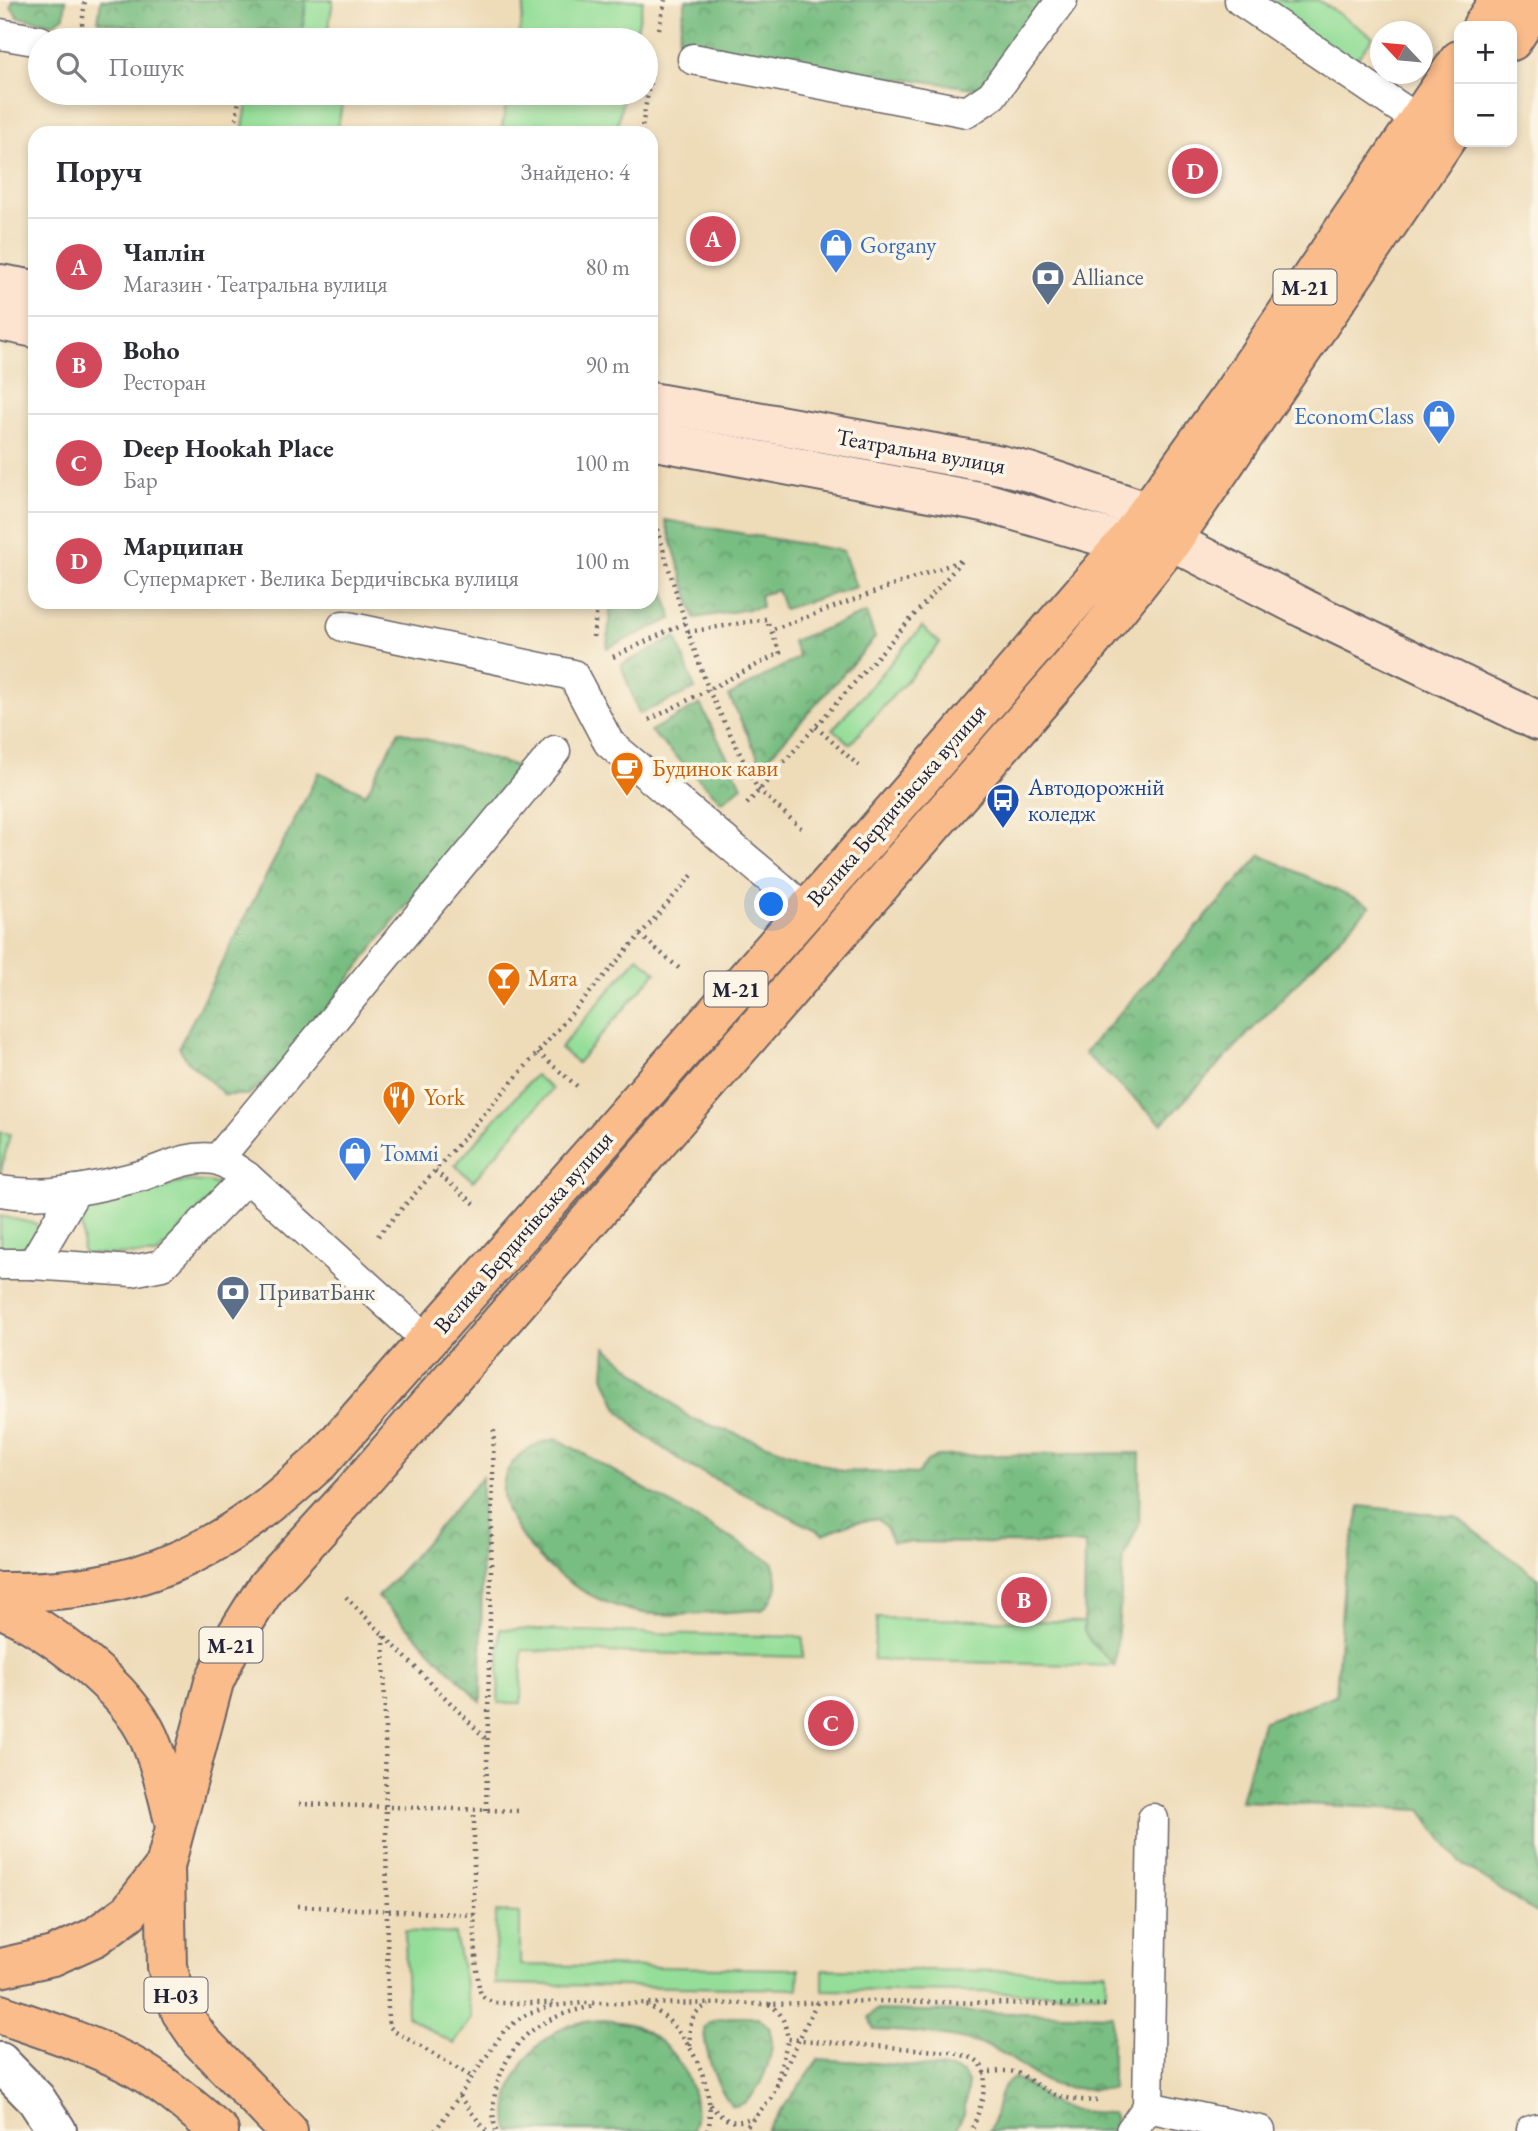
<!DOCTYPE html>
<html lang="uk">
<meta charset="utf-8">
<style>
:root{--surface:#fff;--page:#f7f7f7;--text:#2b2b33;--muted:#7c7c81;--line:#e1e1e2;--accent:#d1495b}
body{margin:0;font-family:"EB Garamond",serif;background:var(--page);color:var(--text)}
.controls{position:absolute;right:21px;top:21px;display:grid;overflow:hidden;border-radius:14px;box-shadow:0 4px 10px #0003}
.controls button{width:63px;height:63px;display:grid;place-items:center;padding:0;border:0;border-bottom:2px solid var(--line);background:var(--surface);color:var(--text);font:35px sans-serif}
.compass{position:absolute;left:1370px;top:21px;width:63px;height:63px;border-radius:50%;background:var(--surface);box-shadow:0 4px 10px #0003;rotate:296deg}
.you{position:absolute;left:772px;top:905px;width:24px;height:24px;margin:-18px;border:5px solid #fff;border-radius:50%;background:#1a73e8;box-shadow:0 0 0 10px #1a73e833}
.badge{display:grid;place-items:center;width:46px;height:46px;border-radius:50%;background:var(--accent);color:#fff;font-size:23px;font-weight:700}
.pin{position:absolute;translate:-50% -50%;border:4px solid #fff;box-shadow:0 2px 7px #0006}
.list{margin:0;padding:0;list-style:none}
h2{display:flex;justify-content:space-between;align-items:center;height:91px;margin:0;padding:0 28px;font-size:30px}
h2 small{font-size:23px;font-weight:400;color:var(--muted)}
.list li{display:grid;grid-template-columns:46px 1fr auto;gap:21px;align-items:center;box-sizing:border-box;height:98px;padding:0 28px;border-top:2px solid var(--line)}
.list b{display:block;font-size:26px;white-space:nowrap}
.list p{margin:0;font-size:23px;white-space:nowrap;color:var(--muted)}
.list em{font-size:23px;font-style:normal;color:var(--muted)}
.icon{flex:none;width:38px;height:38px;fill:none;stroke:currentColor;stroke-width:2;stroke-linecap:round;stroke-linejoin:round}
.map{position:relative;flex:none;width:1538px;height:2131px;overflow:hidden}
.search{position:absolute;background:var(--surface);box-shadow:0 4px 10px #0003;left:28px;top:28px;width:630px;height:77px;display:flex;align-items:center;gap:18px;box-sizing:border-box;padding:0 24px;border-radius:38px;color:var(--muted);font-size:26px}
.panel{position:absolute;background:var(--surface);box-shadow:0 4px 10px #0003;left:28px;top:126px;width:630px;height:483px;border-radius:21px}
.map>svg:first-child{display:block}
.green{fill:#95de99;stroke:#5c806a;stroke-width:2}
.forest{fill:url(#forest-crowns);stroke:#4d705e;stroke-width:2}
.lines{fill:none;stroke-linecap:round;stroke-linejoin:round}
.lane-casing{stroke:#696367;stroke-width:33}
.street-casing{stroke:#696367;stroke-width:42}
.secondary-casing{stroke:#696367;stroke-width:42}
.primary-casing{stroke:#696367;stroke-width:42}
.highway-casing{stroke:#696367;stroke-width:42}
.path{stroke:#696367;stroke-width:4.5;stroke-dasharray:2 5;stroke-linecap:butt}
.lane{stroke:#fff;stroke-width:30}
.street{stroke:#fff;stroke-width:38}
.secondary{stroke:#fde4d1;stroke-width:38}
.primary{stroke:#fabc8b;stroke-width:38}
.highway{stroke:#fabc8b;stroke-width:38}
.labels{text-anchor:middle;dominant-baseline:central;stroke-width:7;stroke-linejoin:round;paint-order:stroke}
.shield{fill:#fcf5e5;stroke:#63616e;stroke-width:2}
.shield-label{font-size:21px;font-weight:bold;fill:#22223b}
.shop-label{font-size:23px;fill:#366cbe;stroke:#fcf5e5;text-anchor:start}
.service-label{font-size:23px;fill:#4e5e75;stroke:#fcf5e5;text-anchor:start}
.street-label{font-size:23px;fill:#22223b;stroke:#fcf5e5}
.food-label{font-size:23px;fill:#c56008;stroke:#fcf5e5;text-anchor:start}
.transit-label{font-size:23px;fill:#164399;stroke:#fcf5e5;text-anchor:start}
</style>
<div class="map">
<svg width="1538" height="2131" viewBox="0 0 1538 2131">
<defs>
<pattern id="forest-crowns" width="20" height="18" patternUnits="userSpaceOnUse" patternTransform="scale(1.75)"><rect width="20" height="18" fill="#78bd81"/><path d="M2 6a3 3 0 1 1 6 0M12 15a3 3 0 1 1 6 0" fill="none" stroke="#62996b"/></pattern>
</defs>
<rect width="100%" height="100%" fill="#fcf5e5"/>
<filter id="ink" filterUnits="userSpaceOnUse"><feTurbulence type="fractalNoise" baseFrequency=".0143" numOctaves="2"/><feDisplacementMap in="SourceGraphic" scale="14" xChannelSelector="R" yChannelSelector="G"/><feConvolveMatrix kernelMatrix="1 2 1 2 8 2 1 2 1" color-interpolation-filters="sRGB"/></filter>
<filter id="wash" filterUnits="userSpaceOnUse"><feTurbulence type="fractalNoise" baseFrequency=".00686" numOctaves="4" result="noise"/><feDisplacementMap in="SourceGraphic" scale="28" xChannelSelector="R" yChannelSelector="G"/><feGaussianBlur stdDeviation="1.57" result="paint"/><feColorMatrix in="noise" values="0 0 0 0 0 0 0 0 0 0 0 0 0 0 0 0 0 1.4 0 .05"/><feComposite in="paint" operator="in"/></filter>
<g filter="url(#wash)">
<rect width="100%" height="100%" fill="#eedcb9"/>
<g class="green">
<path d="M 306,0 L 333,0 L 327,40 L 258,40 L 260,28 L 302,35 Z"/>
<path d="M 525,0 L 643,0 L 635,40 L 518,40 Z"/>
<path d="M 1251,0 L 1318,0 L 1373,37 L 1354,63 Z"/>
<path d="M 249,93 L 344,93 L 337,133 L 242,133 Z"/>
<path d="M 508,93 L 624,93 L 616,133 L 501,133 Z"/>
<path d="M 922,627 L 940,643 L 850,744 L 833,729 Z"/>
<path d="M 638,957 L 656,972 L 577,1063 L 560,1048 Z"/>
<path d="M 535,1075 L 552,1089 L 473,1181 L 455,1165 Z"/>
<path d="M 0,1132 L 10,1134 L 0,1175 Z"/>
<path d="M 187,1181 L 209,1182 L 222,1186 L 157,1255 L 83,1254 L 81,1211 Z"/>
<path d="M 0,1216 L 37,1224 L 39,1229 C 29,1245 19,1253 0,1253 Z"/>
<path d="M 877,1618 L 1084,1622 L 1084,1631 L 1115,1666 L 873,1660 Z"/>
<path d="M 500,1629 L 803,1637 L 803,1657 L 522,1650 L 521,1703 L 498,1703 Z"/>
<path d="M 496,1912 L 520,1913 L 520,1965 L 799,1969 L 798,1989 L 495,1984 Z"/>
<path d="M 405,1931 L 455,1934 L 472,2018 L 454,2044 L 407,2016 Z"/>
<path d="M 823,1969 L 1106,1972 L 1106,1994 L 823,1990 Z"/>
</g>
<g class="forest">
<path d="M 13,0 L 66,0 L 64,16 L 53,24 L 18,17 L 11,7 Z"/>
<path d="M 101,0 L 306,0 L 302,35 L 260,29 L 258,40 L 204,40 L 98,21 Z"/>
<path d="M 686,0 L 1049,0 L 986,90 L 917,80 L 878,77 L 678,40 Z"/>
<path d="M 665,520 L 843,551 L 856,587 L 784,609 L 777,590 L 760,595 L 762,607 L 695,618 Z"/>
<path d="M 651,547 L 672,619 L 607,648 L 611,602 L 651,602 Z"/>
<path d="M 866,613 L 875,638 L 762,765 L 729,696 L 799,657 L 792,641 Z"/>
<path d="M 676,637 L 695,689 L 639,714 L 621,665 Z"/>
<path d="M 700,704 L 742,786 L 722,802 L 650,731 Z"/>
<path d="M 399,731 L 518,767 L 378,941 L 290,1058 L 248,1095 L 225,1095 L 187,1060 L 179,1047 L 319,772 L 366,794 Z"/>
<path d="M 1261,855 L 1370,906 L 1162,1124 L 1084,1053 Z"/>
<path d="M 606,1347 L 690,1418 L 842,1471 L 918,1474 L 927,1461 L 938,1456 L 1140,1453 L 1139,1524 L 1124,1557 L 1115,1666 L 1090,1641 L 1084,1631 L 1085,1544 L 892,1542 L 886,1527 L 877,1519 L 851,1523 L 824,1534 L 687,1465 L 640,1432 L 618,1409 L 604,1376 Z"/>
<path d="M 558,1439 L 772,1562 C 781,1583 779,1594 762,1610 C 726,1611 662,1620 629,1610 C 603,1603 575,1589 554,1571 C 536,1556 518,1535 508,1513 C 491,1473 520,1444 558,1439 Z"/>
<path d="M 482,1477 L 481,1702 L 378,1597 Z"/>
<path d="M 1360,1506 L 1456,1517 L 1538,1578 L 1538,1914 L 1459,1862 L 1421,1810 L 1241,1801 L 1262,1722 L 1336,1695 L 1344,1579 Z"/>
<path d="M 876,2010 L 1112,2015 L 1112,2089 C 1095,2088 1074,2090 1058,2086 C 1032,2079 1013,2055 987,2046 C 950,2034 913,2032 874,2030 L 869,2017 Z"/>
<path d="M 758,2017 L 769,2027 C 770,2032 772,2038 772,2044 C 771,2063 755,2108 732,2106 C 716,2086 705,2054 704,2028 C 716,2013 741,2018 758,2017 Z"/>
<path d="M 603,2020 C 613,2021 626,2022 635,2026 C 674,2043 704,2087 693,2131 L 509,2131 C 500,2086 529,2042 570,2025 C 580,2022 593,2021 603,2020 Z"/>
<path d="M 819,2059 L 953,2069 L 962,2073 L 968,2082 L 964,2114 L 955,2131 L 766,2131 Z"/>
<path d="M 1013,2078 C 1028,2082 1038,2094 1051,2102 C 1068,2113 1092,2112 1112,2113 L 1115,2119 L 1111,2131 L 989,2131 C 1000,2113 994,2090 1013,2078 Z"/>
</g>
</g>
<g filter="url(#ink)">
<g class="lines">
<defs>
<g id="lane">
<path d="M 1240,0 L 1418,120"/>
<path d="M 0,34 L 40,41"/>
<path d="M 693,59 L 967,112 L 992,95 L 1062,0"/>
<path d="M 343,626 L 573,675 L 609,743 L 780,887 L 805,910"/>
<path d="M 218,1159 L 555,751"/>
<path d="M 0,1191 C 47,1199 94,1188 140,1176 C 164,1169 187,1155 214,1159 C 225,1160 237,1171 247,1177 L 428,1341"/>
<path d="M 0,1264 L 33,1264 L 76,1190"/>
<path d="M 33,1264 L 132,1271 L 162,1265 L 247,1177"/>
<path d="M 1148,2107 L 1260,2131"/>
<path d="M 1131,2131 L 1148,2107 L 1153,1819"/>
<path d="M 1531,2131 L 1538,2129"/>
</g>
<path id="street" d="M 0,2062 L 36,2099 L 57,2131"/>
<g id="secondary">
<path d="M 0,284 L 35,290"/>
<path d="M 0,321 L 35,328"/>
<path d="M 651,402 L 1001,465 L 1029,472 L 1149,512 L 1172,541 L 1305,609 L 1538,721"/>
<path d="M 651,440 L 984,502 L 1125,543 L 1156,542"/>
</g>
<g id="primary">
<path d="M 165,1866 L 167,1967 L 181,2012 L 200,2040 L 288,2131"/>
<path d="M 0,2014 C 43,2029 87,2043 127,2063 C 160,2080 191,2107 219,2131"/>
</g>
<g id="highway">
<path d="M 1482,26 L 1499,0"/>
<path d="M 1512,41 L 1538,1"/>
<path d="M 0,1592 C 101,1593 176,1574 258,1514 C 280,1499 300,1479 320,1462 L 855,855 L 1125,543 L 1232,394 L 1459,60"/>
<path d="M 0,1608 C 49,1629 127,1688 149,1738 C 161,1766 168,1796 175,1826"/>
<path d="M 0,1968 L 53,1956 L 95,1937 L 129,1912 L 165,1866 L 214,1682 L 235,1637 L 267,1586 L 352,1493 L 1079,657 L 1172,541 L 1459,120"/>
</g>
</defs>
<use href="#lane" class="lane-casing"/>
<use href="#street" class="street-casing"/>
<use href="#secondary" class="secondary-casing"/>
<use href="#primary" class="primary-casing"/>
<use href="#highway" class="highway-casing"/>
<g class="path">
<path d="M 82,25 L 85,0"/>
<path d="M 659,29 L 665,0"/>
<path d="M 234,133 L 240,93"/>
<path d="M 641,133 L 651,75"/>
<path d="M 651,509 L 688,632 L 709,691 L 757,788 L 803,830"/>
<path d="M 688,632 L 766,619 L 771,630"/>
<path d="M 593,637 L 598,602"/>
<path d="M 613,657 L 685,623"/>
<path d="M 649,720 L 780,653 L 771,630 L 963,560"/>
<path d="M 816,727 L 859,766"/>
<path d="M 747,804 L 962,561"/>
<path d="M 640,935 L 681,970"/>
<path d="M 538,1053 L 577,1086"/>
<path d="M 435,1171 L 475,1204"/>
<path d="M 378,1236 L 694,873"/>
<path d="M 346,1597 L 488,1741"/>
<path d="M 384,1636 L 388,2018 L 389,2026 L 394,2031 L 472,2077"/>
<path d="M 299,1804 L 520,1811"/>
<path d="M 486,1810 L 494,1427"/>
<path d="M 298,1906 L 474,1915 C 475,1931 476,1982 481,1994 C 484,1999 490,2001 495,2003 L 554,2003"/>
<path d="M 474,1915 L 474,1810"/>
<path d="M 769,2004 C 783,2013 785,2023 788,2039 L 950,2052 C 959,2055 975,2056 981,2065 C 991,2080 978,2116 971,2131"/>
<path d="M 646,2005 C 686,2023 718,2088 708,2131"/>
<path d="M 690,2046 C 689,2027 689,2012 709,2005"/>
<path d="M 983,2073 C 1028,2066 1018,2078 1054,2094 C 1068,2100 1083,2100 1098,2101"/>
<path d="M 776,2085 L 788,2039"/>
<path d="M 459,2096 L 486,2131"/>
<path d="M 710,2105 C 725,2121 732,2126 753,2117"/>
<path d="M 435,2131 L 504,2031 L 523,2016 L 550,2006 L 583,2003 L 772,2004 L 871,2001 L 1106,2005"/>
<path d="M 496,2131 C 486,2097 505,2049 534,2029 C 553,2016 573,2010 595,2006"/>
<path d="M 743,2131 L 771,2098 L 817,2002"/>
</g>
<use href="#lane" class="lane"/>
<use href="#street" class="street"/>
<use href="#secondary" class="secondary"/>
<use href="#primary" class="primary"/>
<use href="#highway" class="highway"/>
</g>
</g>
<defs>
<symbol id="shop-pin" viewBox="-11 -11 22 30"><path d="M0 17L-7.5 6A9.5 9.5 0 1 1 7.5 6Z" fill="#3f7fe0" stroke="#fcf5e5"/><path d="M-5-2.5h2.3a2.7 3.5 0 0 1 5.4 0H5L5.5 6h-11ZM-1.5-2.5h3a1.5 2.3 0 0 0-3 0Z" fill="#fff"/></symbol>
<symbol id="bank-pin" viewBox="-11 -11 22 30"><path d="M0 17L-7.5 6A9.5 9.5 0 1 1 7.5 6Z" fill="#5c6f8a" stroke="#fcf5e5"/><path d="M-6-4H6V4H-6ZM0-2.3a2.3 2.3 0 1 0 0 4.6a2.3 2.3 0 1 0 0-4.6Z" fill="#fff"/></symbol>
<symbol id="cafe-pin" viewBox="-11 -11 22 30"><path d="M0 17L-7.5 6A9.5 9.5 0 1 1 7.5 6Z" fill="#e8710a" stroke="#fcf5e5"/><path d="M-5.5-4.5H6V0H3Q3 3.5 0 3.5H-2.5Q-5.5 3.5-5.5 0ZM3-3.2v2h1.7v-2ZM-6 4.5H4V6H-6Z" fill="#fff"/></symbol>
<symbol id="bus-pin" viewBox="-11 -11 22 30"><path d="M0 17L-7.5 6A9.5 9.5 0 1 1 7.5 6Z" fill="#1a4fb4" stroke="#fcf5e5"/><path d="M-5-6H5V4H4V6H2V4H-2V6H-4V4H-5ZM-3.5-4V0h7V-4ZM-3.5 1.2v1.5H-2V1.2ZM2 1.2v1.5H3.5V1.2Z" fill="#fff"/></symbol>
<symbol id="bar-pin" viewBox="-11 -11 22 30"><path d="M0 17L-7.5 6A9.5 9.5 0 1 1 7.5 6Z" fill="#e8710a" stroke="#fcf5e5"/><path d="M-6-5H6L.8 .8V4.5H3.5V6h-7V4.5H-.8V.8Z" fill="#fff"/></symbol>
<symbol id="restaurant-pin" viewBox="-11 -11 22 30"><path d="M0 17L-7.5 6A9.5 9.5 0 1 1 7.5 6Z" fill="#e8710a" stroke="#fcf5e5"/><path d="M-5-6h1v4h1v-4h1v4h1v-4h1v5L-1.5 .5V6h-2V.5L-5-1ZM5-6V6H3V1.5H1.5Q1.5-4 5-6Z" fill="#fff"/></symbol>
</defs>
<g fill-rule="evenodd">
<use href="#shop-pin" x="817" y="226" width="38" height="52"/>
<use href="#bank-pin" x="1029" y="258" width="38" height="52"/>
<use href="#shop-pin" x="1420" y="397" width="38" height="52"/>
<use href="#cafe-pin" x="608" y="749" width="38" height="52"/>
<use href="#bus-pin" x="984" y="781" width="38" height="52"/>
<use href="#bar-pin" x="485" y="959" width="38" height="52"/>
<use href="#restaurant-pin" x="380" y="1078" width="38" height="52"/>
<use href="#shop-pin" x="336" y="1134" width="38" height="52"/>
<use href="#bank-pin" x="214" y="1273" width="38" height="52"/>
</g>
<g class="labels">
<g class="shield">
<rect x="1273.5" y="269.5" width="63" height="35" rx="5"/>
<rect x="704.5" y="971.5" width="63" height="35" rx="5"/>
<rect x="199.5" y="1627.5" width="63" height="35" rx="5"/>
<rect x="144.5" y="1977.5" width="63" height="35" rx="5"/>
</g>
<g class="shield-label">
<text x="1305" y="287">М-21</text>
<text x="736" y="989">М-21</text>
<text x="231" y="1645">М-21</text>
<text x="176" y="1995">Н-03</text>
</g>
<g class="shop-label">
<text x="860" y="245">Gorgany</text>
<text x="1414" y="416" text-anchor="end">EconomClass</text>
<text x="380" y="1153">Томмі</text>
</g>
<g class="service-label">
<text x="1072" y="277">Alliance</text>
<text x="258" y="1292">ПриватБанк</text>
</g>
<g class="street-label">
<text transform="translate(921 451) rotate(10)">Театральна вулиця</text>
<text transform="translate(896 805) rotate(-49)">Велика Бердичівська вулиця</text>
<text transform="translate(523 1232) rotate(-49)">Велика Бердичівська вулиця</text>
</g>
<g class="food-label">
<text x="652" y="768">Будинок кави</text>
<text x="528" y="978">Мята</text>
<text x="424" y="1097">York</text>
</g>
<g class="transit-label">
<text x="1028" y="787">Автодорожній<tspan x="1028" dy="26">коледж</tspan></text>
</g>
</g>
</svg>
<div class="controls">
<button>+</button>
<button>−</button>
</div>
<svg class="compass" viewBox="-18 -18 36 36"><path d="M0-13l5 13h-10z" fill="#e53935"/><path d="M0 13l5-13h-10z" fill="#7c7c81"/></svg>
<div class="you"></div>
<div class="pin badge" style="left:713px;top:239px">A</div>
<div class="pin badge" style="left:1024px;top:1600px">B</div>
<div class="pin badge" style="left:831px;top:1723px">C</div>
<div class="pin badge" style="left:1195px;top:171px">D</div>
<div class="search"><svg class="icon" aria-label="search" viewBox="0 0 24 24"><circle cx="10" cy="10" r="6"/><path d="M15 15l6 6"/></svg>Пошук</div>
<section class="panel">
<h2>Поруч<small>Знайдено: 4</small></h2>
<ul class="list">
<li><span class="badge">A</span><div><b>Чаплін</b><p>Магазин · Театральна вулиця</p></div><em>80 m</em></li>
<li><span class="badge">B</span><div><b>Boho</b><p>Ресторан</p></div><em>90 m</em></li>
<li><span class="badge">C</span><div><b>Deep Hookah Place</b><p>Бар</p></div><em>100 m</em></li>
<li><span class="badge">D</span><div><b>Марципан</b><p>Супермаркет · Велика Бердичівська вулиця</p></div><em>100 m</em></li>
</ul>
</section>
</div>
